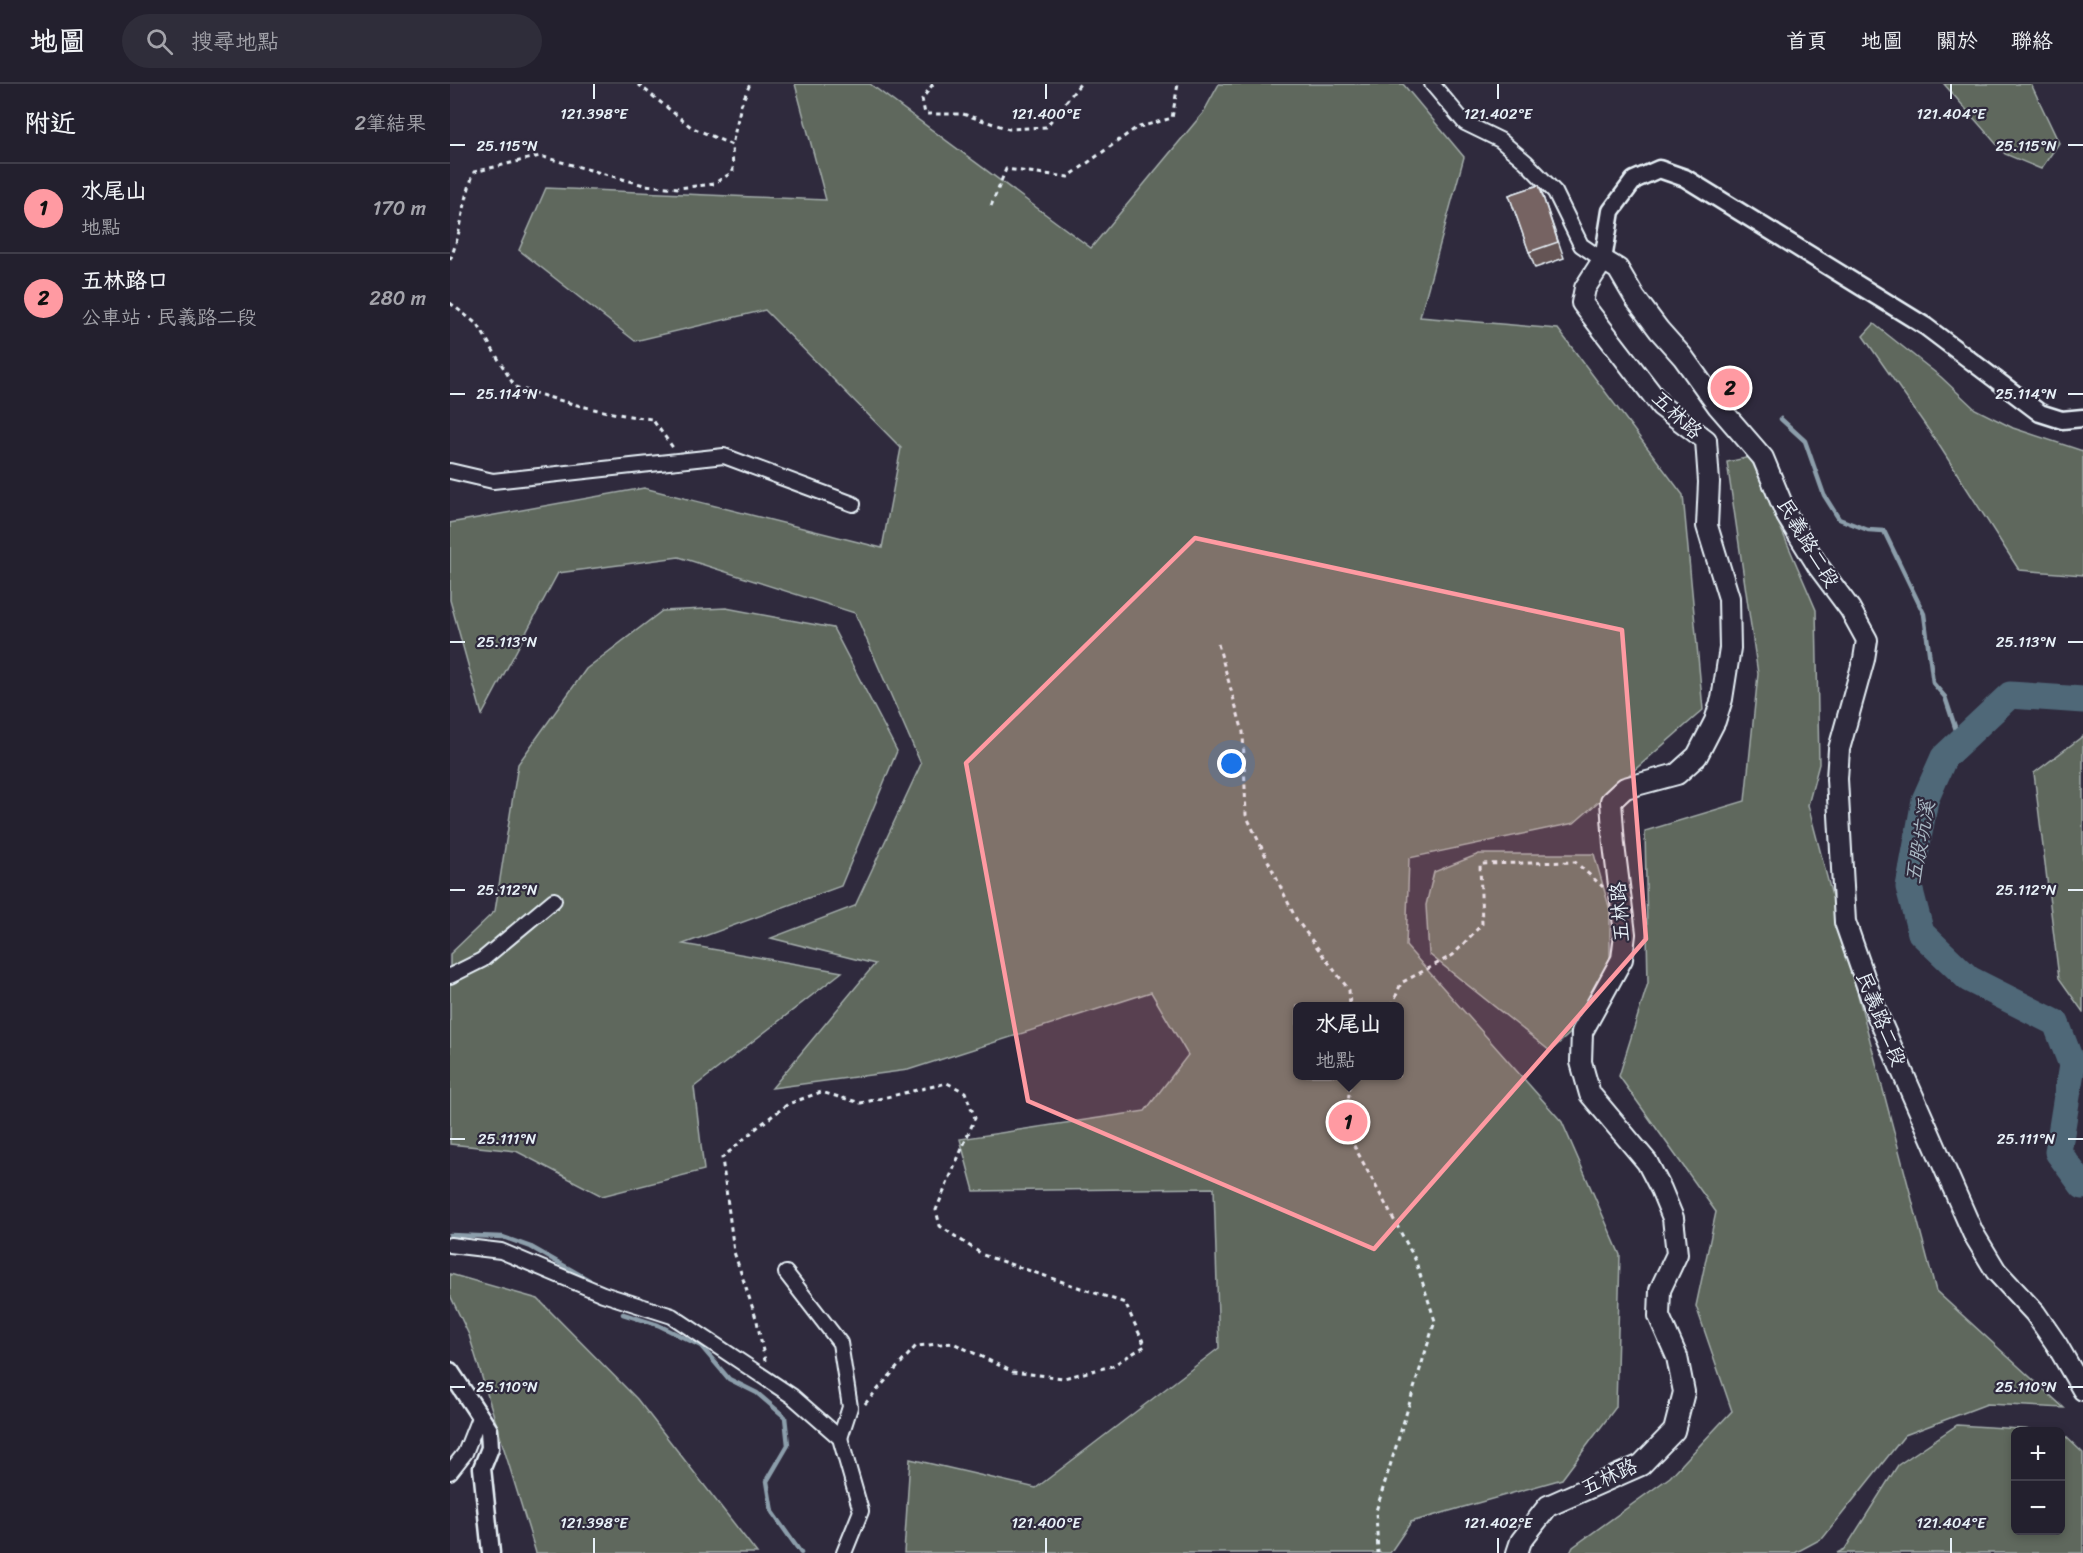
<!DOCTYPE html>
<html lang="zh-TW">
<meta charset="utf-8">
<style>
:root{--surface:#23202e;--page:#2f2d3a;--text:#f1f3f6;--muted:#a3a3aa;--line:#403e4a;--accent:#ff9aa2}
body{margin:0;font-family:Sriracha,"LXGW WenKai TC",sans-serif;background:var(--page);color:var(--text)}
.controls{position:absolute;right:18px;bottom:18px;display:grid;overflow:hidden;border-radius:9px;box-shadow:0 3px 9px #0003}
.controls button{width:54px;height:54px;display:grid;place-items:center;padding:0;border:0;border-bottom:2px solid var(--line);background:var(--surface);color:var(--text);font:30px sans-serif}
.you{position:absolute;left:782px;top:680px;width:21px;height:21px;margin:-15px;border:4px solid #fff;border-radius:50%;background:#1a73e8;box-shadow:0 0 0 9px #1a73e833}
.badge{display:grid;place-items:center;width:39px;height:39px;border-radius:50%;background:var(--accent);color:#111;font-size:20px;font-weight:700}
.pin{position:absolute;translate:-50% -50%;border:3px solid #fff;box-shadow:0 2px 6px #0006}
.popup{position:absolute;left:843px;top:918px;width:111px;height:78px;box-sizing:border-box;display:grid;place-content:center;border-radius:9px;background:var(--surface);filter:drop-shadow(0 2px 4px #0005);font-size:20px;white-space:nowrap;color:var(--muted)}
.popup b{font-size:22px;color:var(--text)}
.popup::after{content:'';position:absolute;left:50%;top:100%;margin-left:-12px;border:12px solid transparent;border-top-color:var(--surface)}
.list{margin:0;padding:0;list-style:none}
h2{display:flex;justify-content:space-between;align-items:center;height:78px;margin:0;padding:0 24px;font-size:26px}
h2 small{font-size:20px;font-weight:400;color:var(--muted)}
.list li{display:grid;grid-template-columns:39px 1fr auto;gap:18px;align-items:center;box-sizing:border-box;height:90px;padding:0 24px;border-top:2px solid var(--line)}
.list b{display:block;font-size:22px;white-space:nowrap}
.list p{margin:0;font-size:20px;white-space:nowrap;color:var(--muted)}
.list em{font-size:20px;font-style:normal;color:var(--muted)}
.icon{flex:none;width:33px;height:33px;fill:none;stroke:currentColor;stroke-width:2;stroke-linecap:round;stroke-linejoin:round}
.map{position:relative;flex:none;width:1633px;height:1469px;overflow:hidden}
header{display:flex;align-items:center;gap:36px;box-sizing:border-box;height:84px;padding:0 30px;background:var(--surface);border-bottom:2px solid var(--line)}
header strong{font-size:28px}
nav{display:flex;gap:33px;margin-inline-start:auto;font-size:21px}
.search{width:420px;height:54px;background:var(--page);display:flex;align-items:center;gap:15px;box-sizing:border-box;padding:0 21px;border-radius:33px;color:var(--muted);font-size:22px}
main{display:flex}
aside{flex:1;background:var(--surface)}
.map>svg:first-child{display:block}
.green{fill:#5e685d;stroke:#a3acaa;stroke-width:1.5;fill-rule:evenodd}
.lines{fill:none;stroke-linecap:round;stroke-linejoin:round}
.stream{stroke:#8c9eab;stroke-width:4.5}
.river{stroke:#4f6778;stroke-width:27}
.minor-casing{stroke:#e8f1f8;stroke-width:18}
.tertiary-casing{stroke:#e8f1f8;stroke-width:21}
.secondary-casing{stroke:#e8f1f8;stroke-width:24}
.path{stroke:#e8f1f8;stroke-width:3;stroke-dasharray:4.5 4.5;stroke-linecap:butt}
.minor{stroke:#2f2a3d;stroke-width:14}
.tertiary{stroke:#2f2a3d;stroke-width:16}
.secondary{stroke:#2f2a3d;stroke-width:20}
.wall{fill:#655554;stroke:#e8f1f8;stroke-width:1.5}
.building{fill:#766362;stroke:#e8f1f8;stroke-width:1.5}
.marked{fill:#ff9aa2;fill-opacity:0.2;stroke:#ff9aa2;stroke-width:4.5;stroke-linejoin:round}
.ticks{fill:none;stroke:#e8f1f8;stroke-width:2}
.labels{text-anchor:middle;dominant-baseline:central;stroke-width:4.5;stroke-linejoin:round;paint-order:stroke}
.street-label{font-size:20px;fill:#e8f1f8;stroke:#2f2a3d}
.water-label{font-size:21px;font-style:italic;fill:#abbac5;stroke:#2f2a3d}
.ticks-label{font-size:15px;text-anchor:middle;fill:#e8f1f8;stroke:#2f2a3d;stroke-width:4.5;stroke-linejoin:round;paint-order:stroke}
</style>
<header>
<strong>地圖</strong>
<div class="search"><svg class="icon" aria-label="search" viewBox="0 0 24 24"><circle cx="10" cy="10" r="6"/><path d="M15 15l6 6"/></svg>搜尋地點</div>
<nav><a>首頁</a><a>地圖</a><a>關於</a><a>聯絡</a></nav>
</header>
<main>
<aside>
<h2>附近<small>2筆結果</small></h2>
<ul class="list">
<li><span class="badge">1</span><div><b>水尾山</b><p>地點</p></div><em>170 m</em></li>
<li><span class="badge">2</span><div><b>五林路口</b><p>公車站 · 民義路二段</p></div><em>280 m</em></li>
</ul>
</aside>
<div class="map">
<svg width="1633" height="1469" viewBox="0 0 1633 1469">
<rect width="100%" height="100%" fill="#2f2a3d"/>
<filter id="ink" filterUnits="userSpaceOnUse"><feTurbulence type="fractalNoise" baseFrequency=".0167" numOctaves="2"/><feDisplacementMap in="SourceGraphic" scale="12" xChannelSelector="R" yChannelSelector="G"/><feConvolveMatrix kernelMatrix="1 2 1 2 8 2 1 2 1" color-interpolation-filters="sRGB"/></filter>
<g filter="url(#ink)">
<g class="green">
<path d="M 345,0 L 420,0 L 641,164 L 753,29 L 769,0 L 953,0 L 1014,73 L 970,233 L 1108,245 L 1233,411 L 1253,626 L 1124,739 L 959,774 L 956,862 L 1112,1038 L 1170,1171 L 1166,1323 L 1112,1395 L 961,1438 L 940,1469 L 454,1469 L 460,1375 L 586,1404 L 769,1264 L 764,1104 L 524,1107 L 510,1055 L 695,1027 L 738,971 L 701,908 L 458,986 L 322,1004 L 425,880 L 321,854 L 405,822 L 471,680 L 405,529 L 229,473 L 108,489 L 32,631 L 0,516 L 0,439 L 194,404 L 432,464 L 451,364 L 315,226 L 185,257 L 69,166 L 96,104 L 376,116 ZM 847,922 L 949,922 L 949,992 L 847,992 Z"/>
<path d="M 1494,0 L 1581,0 L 1609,59 L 1591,85 L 1555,70 Z"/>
<path d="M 1424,240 L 1491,293 L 1525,325 L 1563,344 L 1633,367 L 1633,491 L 1569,486 L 1487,358 L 1413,252 Z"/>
<path d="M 1300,373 L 1366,526 L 1369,680 L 1358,721 L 1486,1207 L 1614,1324 L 1537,1320 L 1455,1351 L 1373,1454 L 1345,1469 L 1120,1469 L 1123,1463 L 1220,1393 L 1282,1327 L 1246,1222 L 1266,1128 L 1169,992 L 1198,899 L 1195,747 L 1295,717 L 1308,590 L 1277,378 Z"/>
<path d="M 276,524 L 383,544 L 447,667 L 391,802 L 233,860 L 392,888 L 244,1003 L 254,1086 L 152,1112 L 66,1067 L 0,1060 L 0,870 L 45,827 L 68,680 L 136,585 L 212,527 Z"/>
<path d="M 1633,652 L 1633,928 L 1609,894 L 1584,689 Z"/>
<path d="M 1029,770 L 1144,770 L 1160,826 L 1160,896 L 1132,939 L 1100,967 L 979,870 L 976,821 L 984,788 Z"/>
<path d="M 0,1190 L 88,1215 L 187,1315 L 307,1469 L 86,1469 L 19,1251 L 0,1211 Z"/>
<path d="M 1507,1341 L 1603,1347 L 1566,1348 L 1566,1446 L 1610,1446 L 1611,1348 L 1633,1369 L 1633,1469 L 1387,1469 L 1395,1465 L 1448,1381 Z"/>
</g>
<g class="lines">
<g class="stream">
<path d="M 1331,335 L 1355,357 L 1374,411 L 1389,435 L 1418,446 L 1434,447 L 1474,530 L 1483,599 L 1495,613 L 1510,658"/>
<path d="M 0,1151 L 53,1153 L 81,1163 L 139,1196"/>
<path d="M 173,1230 L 208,1241 L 251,1262 L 279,1295 L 307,1309 L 335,1333 L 338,1361 L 317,1397 L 322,1428 L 351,1469"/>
</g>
<path class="river" d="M 1633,616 L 1560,611 L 1494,673 L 1475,716 L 1459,803 L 1471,849 L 1519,895 L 1606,939 L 1622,981 L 1608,1068 L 1633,1102"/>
<defs>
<g id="minor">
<path d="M 982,0 L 1015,39 L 1050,56 L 1076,78 L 1105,108 L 1131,161 L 1153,176"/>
<path d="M 0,387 L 43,397 L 274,372 L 403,420"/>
<path d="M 0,892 L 32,876 L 104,816"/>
<path d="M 0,1161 L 51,1167 L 153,1210 L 222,1232 L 342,1312 L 390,1354 L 411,1427 L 394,1469"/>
<path d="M 336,1189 L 390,1259 L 400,1323 L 390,1354"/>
<path d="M 0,1388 L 15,1369 L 30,1331"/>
</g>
<g id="tertiary">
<path d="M 1153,176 L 1161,127 L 1184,96 L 1209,85 L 1235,94 L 1475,242 L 1590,329 L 1612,336 L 1633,334"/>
<path d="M 0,1287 L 39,1346 L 40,1364 L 32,1384 L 41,1469"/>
</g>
<path id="secondary" d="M 1067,1469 L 1071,1457 L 1098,1422 L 1191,1381 L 1224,1347 L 1234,1308 L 1227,1273 L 1209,1232 L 1210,1206 L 1227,1170 L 1223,1134 L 1211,1105 L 1197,1078 L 1140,1010 L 1131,978 L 1132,948 L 1172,875 L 1175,850 L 1164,761 L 1161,717 L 1175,704 L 1227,690 L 1247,672 L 1265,637 L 1272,615 L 1280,564 L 1279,514 L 1257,442 L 1259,398 L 1256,356 L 1211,322 L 1132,219 L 1135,204 L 1153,176 L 1168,185 L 1185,214 L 1209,246 L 1233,273 L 1268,322 L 1313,374 L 1337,432 L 1368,482 L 1400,525 L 1417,556 L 1414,575 L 1389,665 L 1387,695 L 1395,838 L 1427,930 L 1523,1149 L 1546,1187 L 1585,1229 L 1607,1261 L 1633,1306"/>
</defs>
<use href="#minor" class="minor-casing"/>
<use href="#tertiary" class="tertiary-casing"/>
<use href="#secondary" class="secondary-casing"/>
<g class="path">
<path d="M 188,0 L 241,43 L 282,61 L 291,21 L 300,0"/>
<path d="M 483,0 L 472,15 L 475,30 L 513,30 L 559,45 L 596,43 L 630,0"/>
<path d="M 541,122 L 556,85 L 618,93 L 686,44 L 722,34 L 728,0"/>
<path d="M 0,176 C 12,147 13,118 24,88 L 90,72 L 194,101 L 229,104 L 263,100 L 283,88 L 282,61"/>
<path d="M 0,219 L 28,241 L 65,303 C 110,317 155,330 202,335 L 224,365"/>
<path d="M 768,560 L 793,648 L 796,731 L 846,835 L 899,906 L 900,922"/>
<path d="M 942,922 L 951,899 L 1003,871 L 1032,840 L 1030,780 L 1125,778 L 1153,803"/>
<path d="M 901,992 L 895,1045 L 965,1175 L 985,1237 L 926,1427 L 928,1469"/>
<path d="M 315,1277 L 307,1237 L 284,1168 L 272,1074 L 309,1042 L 338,1020 L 371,1008 L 411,1019 L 497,999 L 515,1008 L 525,1034 L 486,1126 L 490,1142 L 533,1171 L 675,1219 L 695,1262 L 662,1282 L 614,1294 L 563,1288 L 503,1259 L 466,1262 L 414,1321"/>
</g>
<use href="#minor" class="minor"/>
<use href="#tertiary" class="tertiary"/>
<use href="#secondary" class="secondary"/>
</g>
<path class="wall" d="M 1089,101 L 1114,174 L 1085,184 L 1059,111 Z"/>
<path class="building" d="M 1089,101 L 1108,158 L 1079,168 L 1059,111 Z"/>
</g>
<path class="marked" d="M 745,454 L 1172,546 L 1196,855 L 924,1165 L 578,1017 L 516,679 Z"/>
<path class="ticks" d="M 144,0 L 144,15M 596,0 L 596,15M 1048,0 L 1048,15M 1501,0 L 1501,15M 0,61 L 15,61M 1618,61 L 1633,61M 0,310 L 15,310M 1618,310 L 1633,310M 0,558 L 15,558M 1618,558 L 1633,558M 0,806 L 15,806M 1618,806 L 1633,806M 0,1055 L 15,1055M 1618,1055 L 1633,1055M 0,1303 L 15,1303M 1618,1303 L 1633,1303M 144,1454 L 144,1469M 596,1454 L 596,1469M 1048,1454 L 1048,1469M 1501,1454 L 1501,1469"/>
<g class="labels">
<g class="street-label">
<text transform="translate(1227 331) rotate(43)">五林路</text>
<text transform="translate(1358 459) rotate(59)">民義路二段</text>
<text transform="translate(1170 828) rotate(-94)">五林路</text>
<text transform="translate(1431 935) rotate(68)">民義路二段</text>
<text transform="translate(1159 1393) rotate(-25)">五林路</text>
</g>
<g class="water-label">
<text transform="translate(1470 758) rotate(-80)">五股坑溪</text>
</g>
</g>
<g class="ticks-label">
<text x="144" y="35">121.398°E</text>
<text x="596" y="35">121.400°E</text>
<text x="1048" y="35">121.402°E</text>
<text x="1501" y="35">121.404°E</text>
<text x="57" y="67">25.115°N</text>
<text x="1576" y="67">25.115°N</text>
<text x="57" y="315">25.114°N</text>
<text x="1576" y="315">25.114°N</text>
<text x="57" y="563">25.113°N</text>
<text x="1576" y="563">25.113°N</text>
<text x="57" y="811">25.112°N</text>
<text x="1576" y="811">25.112°N</text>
<text x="57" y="1060">25.111°N</text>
<text x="1576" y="1060">25.111°N</text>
<text x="57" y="1308">25.110°N</text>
<text x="1576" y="1308">25.110°N</text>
<text x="144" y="1444">121.398°E</text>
<text x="596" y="1444">121.400°E</text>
<text x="1048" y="1444">121.402°E</text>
<text x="1501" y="1444">121.404°E</text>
</g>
</svg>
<div class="controls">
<button>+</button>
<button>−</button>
</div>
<div class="you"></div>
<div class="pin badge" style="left:898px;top:1038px">1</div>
<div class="popup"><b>水尾山</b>地點</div>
<div class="pin badge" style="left:1280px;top:304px">2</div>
</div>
</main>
